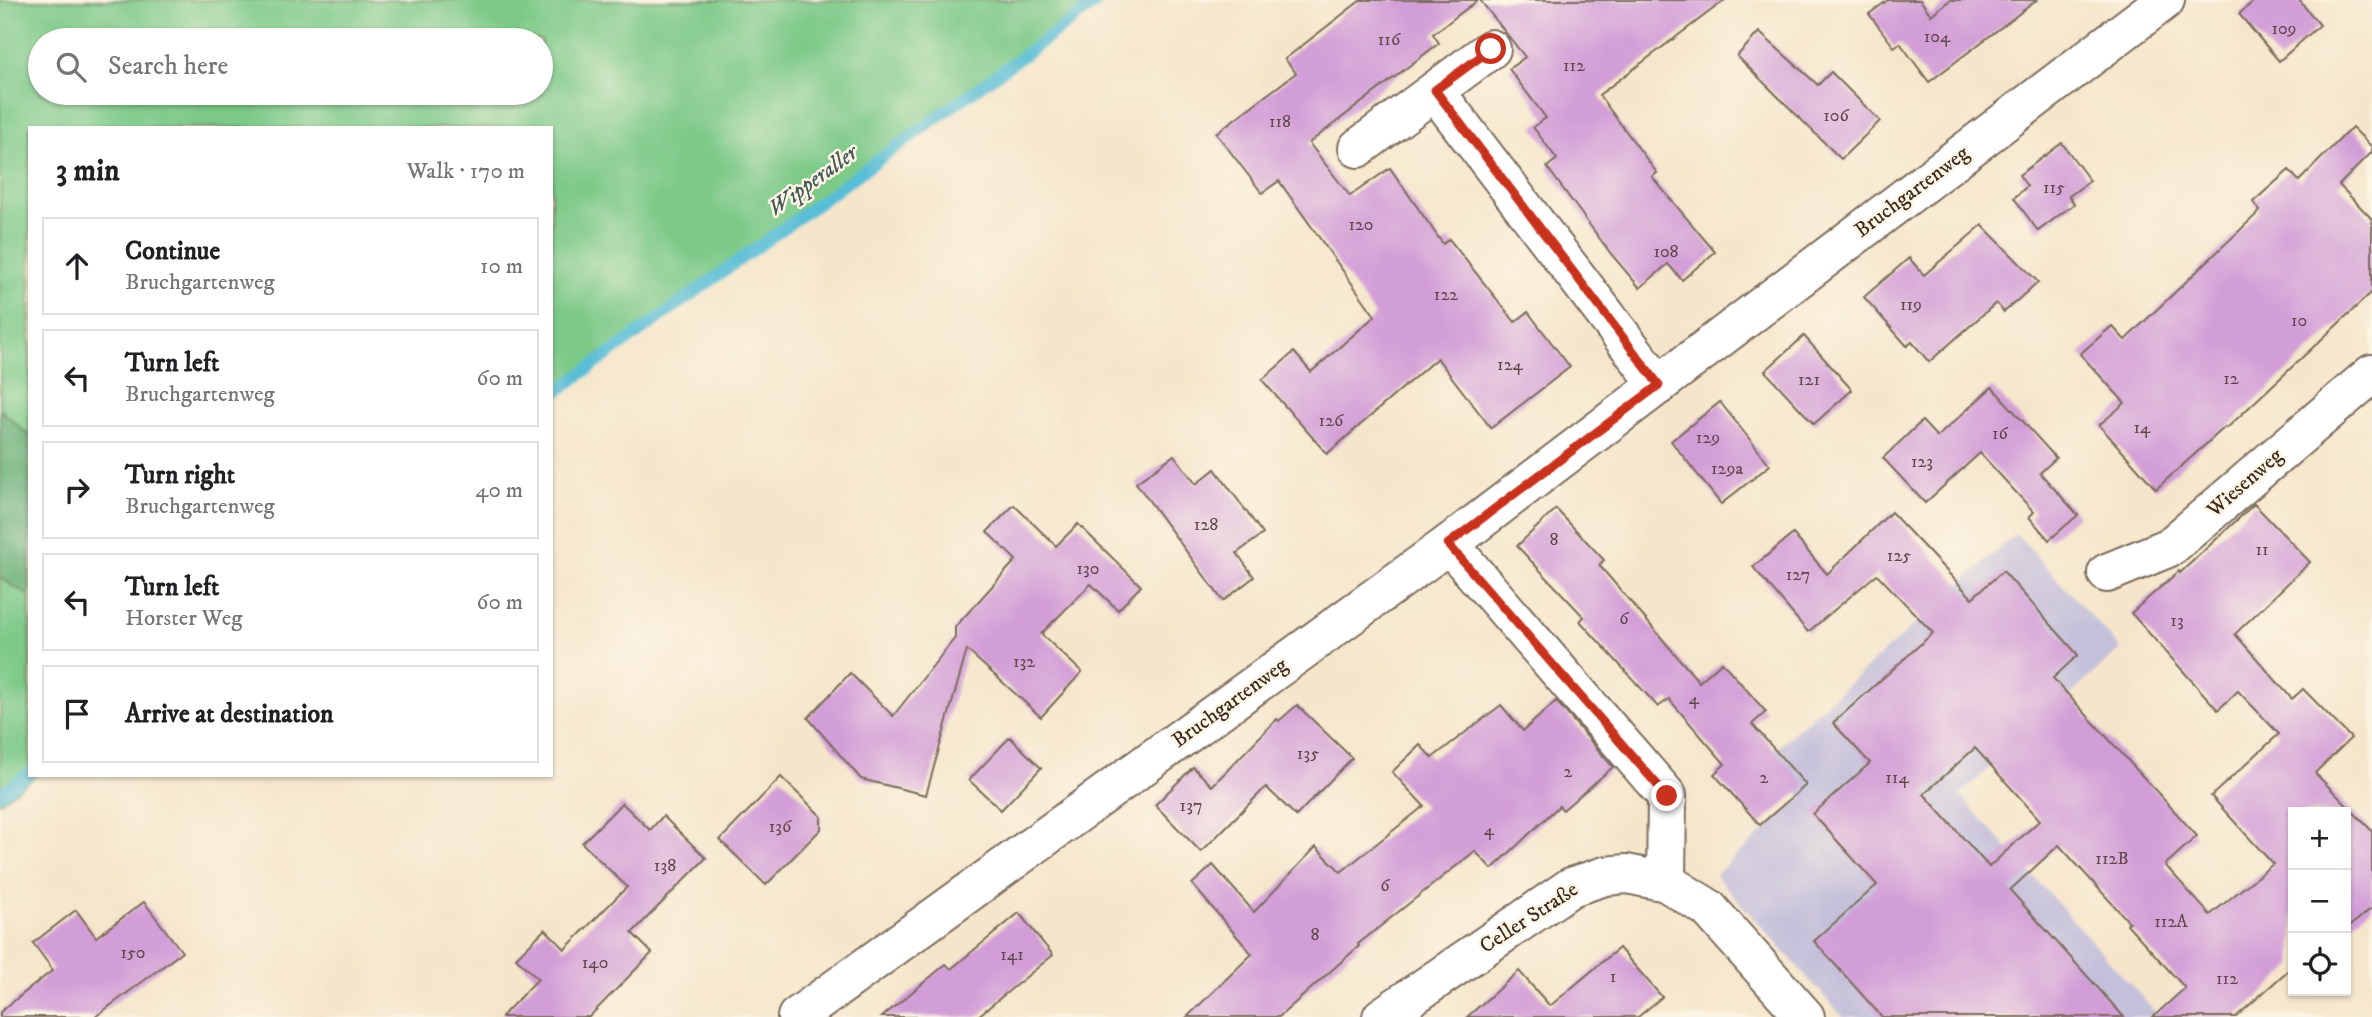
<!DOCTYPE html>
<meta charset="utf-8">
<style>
:root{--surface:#fff;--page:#f2f2f2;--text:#202124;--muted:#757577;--line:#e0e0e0}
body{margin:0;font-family:"IM FELL DW Pica",serif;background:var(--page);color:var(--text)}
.controls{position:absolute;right:21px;bottom:21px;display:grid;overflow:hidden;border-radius:0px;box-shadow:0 2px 5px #0004}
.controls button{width:63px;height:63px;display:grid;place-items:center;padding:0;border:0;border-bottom:2px solid var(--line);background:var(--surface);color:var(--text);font:35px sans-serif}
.stop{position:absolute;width:21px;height:21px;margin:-16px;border:5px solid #c8321e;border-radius:50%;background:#fff}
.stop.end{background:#c8321e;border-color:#fff;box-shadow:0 2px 7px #0008}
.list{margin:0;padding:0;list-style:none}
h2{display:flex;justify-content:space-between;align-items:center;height:91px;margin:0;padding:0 28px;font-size:30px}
h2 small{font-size:23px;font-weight:400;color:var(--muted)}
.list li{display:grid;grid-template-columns:46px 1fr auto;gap:21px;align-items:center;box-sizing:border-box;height:98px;margin:0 14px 14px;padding:0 14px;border:2px solid var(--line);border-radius:0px}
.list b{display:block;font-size:26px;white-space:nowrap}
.list p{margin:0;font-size:23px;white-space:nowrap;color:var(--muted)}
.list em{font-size:23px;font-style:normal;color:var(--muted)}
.icon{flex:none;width:38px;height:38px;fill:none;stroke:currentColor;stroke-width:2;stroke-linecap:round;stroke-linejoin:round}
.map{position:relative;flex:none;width:2372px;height:1017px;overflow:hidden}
.search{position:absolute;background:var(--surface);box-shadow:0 2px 5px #0004;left:28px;top:28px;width:525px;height:77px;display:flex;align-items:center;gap:18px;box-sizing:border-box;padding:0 24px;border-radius:38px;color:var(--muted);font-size:26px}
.panel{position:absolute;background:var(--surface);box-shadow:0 2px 5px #0004;left:28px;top:126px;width:525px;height:651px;border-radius:0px}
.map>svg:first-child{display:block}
.industrial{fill:#c5c0da}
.green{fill:#7bc988;stroke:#5b7a53;stroke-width:2;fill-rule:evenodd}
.forest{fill:#64ad74;stroke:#506c49;stroke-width:2}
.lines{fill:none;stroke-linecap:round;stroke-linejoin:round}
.stream{stroke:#58bdd6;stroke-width:12}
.building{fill:#d29ed7;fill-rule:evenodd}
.minor-casing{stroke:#7c6c5b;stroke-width:42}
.minor{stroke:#fff;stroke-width:38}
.route{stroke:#c8321e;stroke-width:9}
.labels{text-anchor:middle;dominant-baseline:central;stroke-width:5;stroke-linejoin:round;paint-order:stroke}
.number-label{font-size:18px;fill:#61474c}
.street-label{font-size:21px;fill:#3b2a1e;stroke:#fcf5e5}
.water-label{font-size:23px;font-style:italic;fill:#445655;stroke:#fcf5e5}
</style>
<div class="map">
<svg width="2372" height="1017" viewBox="0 0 2372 1017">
<rect width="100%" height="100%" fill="#fcf5e5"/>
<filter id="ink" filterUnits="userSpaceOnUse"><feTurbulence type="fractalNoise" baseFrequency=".0143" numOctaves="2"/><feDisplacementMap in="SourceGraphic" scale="14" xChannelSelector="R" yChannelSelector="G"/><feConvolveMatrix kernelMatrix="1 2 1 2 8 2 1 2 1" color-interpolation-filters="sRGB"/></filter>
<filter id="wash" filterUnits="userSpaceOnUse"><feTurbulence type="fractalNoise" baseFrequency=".00686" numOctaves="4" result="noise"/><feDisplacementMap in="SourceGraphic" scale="28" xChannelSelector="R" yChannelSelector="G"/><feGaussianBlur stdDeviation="1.57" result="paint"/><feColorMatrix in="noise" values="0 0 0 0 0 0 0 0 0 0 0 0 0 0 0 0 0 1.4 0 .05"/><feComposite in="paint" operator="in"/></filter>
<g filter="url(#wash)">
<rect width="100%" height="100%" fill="#f5e6cb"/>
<path class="industrial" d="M 2016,534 L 2121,649 L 1960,795 L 2160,1017 L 1843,1017 L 1715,875 L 1802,797 L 1767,757 Z"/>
<path class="green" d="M 0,0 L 1100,0 L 551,400 L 551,128 L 30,128 L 30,775 L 37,775 L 0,802 ZM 40,40 L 541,40 L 541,93 L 40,93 Z"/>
<path class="forest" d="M 0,409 L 30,437 L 30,596 L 0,578 Z"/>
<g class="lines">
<g class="stream">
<path d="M 551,396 L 1100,0"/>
<path d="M 0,794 L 30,773"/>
</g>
</g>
<g id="blocks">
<g class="building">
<path d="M 1361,0 L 1478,0 L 1433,34 L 1439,43 L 1309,143 L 1350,196 L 1390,168 L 1443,244 L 1449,239 L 1515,322 L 1528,312 L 1570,367 L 1491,428 L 1437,358 L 1327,454 L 1262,380 L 1294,352 L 1311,372 L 1375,316 L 1279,181 L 1262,193 L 1216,133 L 1296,73 L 1285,59 Z"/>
<path d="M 1480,0 L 1725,0 L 1599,95 L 1657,173 L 1652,177 L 1715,252 L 1682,280 L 1668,264 L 1640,288 L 1611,254 L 1547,167 L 1557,159 L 1533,127 L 1546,118 L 1509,69 L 1525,57 Z"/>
<path d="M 1888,0 L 1920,0 L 1931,15 L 1950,0 L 2037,0 L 1929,82 L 1900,43 L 1894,47 L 1869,14 Z"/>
<path d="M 2255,0 L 2299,0 L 2320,25 L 2279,61 L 2239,14 Z"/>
<path d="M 1759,32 L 1818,85 L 1831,72 L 1880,121 L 1841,159 L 1737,56 Z"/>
<path d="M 2352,127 L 2372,147 L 2372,152 L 2339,185 L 2372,219 L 2372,292 L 2227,428 L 2225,427 L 2156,489 L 2099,425 L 2125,403 L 2080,354 L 2112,326 L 2125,340 L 2260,211 L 2253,202 L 2289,170 L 2299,181 Z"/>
<path d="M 2062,143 L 2090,181 L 2069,196 L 2074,204 L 2038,231 L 2014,198 L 2027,186 L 2019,175 Z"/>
<path d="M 1982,225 L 2038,282 L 2004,312 L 1996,303 L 1929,362 L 1912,342 L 1907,346 L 1864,297 L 1909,258 L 1924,275 Z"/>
<path d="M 1804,336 L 1852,390 L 1814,424 L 1765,371 Z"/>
<path d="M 1992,387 L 2056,458 L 2040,473 L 2078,515 L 2049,540 L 2029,517 L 2034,512 L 1980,453 L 1925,503 L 1883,458 L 1922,421 L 1937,437 Z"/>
<path d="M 1720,402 L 1770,465 L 1721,504 L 1671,441 Z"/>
<path d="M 1174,455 L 1196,484 L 1215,469 L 1263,534 L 1237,553 L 1254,577 L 1223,601 L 1136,483 Z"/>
<path d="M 2254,504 L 2310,562 L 2235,634 L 2292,699 L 2303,689 L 2351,738 L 2315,773 L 2372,831 L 2372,908 L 2346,929 L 2346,812 L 2293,812 L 2293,966 L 2236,1017 L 2153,1017 L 2185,988 L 2127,924 L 2129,922 L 2059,845 L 2010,890 L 2124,1017 L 1882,1017 L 1814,941 L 1877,885 L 1813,814 L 1870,763 L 1833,723 L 1933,633 L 1877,574 L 1808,632 L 1753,567 L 1793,534 L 1827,574 L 1891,512 L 1972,598 L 2003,571 L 2078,655 L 2053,678 L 2197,836 L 2165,865 L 2210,915 L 2273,864 L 2211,796 L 2279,734 L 2238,691 L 2218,710 L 2131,613 L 2179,571 L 2180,573 ZM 1975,748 L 2040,820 L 1989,867 L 1924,794 Z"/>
<path d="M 1014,505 L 1056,546 L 1078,524 L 1141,586 L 1118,610 L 1091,584 L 1041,634 L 1082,672 L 1041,717 L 967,650 L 926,795 L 861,779 L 808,718 L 850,673 L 893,716 L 955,638 L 955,627 L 1016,560 L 987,532 Z"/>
<path d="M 1556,509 L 1604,560 L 1599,565 L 1699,682 L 1722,662 L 1766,712 L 1752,724 L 1806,785 L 1760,825 L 1714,774 L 1725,764 L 1669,699 L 1658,707 L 1580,621 L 1584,617 L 1517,546 Z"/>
<path d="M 1556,701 L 1613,767 L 1563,810 L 1559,806 L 1492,869 L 1475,851 L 1358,944 L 1359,946 L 1279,1017 L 1187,1017 L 1252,954 L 1192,884 L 1213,865 L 1254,912 L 1316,847 L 1341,872 L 1424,806 L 1392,772 L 1420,745 L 1432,758 L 1501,705 L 1523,731 Z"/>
<path d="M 1297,705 L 1352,758 L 1296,816 L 1266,787 L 1201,852 L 1155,805 L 1193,767 L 1212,786 L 1277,719 L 1279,721 Z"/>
<path d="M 1010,737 L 1041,768 L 1001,810 L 969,780 Z"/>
<path d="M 781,777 L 821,816 L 821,829 L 766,885 L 720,840 Z"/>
<path d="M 622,803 L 650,830 L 663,816 L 706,858 L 632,933 L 652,953 L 589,1017 L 501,1017 L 538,979 L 516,958 L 545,929 L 565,949 L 627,887 L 582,843 Z"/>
<path d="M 144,902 L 182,952 L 95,1017 L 0,1017 L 0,1012 L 53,970 L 33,943 L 76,910 L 96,937 Z"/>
<path d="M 1019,913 L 1053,955 L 977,1017 L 882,1017 L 946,964 L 951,969 Z"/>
<path d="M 1619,948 L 1662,997 L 1638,1017 L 1467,1017 L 1519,971 L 1550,1006 Z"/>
</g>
</g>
</g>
<g filter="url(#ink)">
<use href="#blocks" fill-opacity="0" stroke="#7c6c5b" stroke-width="2"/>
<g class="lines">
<defs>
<g id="minor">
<path d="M 1435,91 L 1659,385"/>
<path d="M 1358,148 L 1491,49"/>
<path d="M 1449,544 L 1667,796 L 1666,882"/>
<path d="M 2107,573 L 2170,547 L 2372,374"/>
<path d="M 797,1017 L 1449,544 L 2165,0"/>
<path d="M 1382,1017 L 1571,887 L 1605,876 L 1627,874 L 1666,882 L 1708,908 L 1805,1017"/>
</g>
</defs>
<use href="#minor" class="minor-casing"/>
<use href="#minor" class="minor"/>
</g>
</g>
<g class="lines" filter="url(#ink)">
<path class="route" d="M 1491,49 L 1435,90 L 1659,385 L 1448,544 L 1667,796"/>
</g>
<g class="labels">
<g class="number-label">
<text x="2284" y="29">109</text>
<text x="1937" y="37">104</text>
<text x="1389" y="40">116</text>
<text x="1574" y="66">112</text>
<text x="1836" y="116">106</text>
<text x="1280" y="122">118</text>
<text x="2054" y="188">115</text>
<text x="1361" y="225">120</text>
<text x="1666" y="252">108</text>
<text x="1446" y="295">122</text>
<text x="1911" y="305">119</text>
<text x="2299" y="321">10</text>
<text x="1510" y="365">124</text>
<text x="2231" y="379">12</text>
<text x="1809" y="380">121</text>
<text x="1331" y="421">126</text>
<text x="2142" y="428">14</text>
<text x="2000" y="434">16</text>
<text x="1708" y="438">129</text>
<text x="1922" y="462">123</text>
<text x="1727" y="469">129a</text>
<text x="1206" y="525">128</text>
<text x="1554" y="540">8</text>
<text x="2262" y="550">11</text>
<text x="1899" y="556">125</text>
<text x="1088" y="569">130</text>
<text x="1798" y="575">127</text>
<text x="1624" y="619">6</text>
<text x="2177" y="621">13</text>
<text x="1024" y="662">132</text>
<text x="1694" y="699">4</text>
<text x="1308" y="754">135</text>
<text x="1568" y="772">2</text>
<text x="1764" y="778">2</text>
<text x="1897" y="778">114</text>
<text x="1191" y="806">137</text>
<text x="780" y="827">136</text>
<text x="1489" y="830">4</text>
<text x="2112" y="859">112B</text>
<text x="665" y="866">138</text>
<text x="1385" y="886">6</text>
<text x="2171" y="922">112A</text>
<text x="1315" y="935">8</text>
<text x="133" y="953">150</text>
<text x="1012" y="955">141</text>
<text x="595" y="963">140</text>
<text x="1613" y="977">1</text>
<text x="2227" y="979">112</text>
</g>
<g class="street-label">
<text transform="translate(1912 192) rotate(-37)">Bruchgartenweg</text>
<text transform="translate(2245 483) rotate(-41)">Wiesenweg</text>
<text transform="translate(1230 703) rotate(-36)">Bruchgartenweg</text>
<text transform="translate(1529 918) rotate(-33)">Celler Straße</text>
</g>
<g class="water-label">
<text transform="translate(813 181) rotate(-36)">Wipperaller</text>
</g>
</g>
</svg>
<div class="controls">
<button>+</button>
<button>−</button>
<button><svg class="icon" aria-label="locate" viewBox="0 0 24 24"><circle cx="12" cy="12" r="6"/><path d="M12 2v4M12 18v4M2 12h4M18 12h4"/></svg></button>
</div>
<div class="stop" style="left:1491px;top:49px"></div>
<div class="stop end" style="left:1667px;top:796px"></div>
<div class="search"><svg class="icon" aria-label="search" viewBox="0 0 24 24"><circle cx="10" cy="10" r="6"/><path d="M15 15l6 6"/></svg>Search here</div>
<section class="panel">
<h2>3 min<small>Walk · 170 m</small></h2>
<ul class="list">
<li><svg class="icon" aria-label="ahead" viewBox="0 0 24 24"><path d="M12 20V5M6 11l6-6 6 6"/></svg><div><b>Continue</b><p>Bruchgartenweg</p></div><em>10 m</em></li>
<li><svg class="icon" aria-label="left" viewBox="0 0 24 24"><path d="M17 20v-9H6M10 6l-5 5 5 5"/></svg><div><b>Turn left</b><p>Bruchgartenweg</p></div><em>60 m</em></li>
<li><svg class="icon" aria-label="right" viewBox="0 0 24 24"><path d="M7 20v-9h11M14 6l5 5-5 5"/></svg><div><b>Turn right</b><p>Bruchgartenweg</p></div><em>40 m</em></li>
<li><svg class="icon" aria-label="left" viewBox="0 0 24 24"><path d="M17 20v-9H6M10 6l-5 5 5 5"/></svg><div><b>Turn left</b><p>Horster Weg</p></div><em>60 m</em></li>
<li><svg class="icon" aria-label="arrive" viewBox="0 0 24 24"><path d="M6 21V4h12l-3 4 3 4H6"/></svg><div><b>Arrive at destination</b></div></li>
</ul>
</section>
</div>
